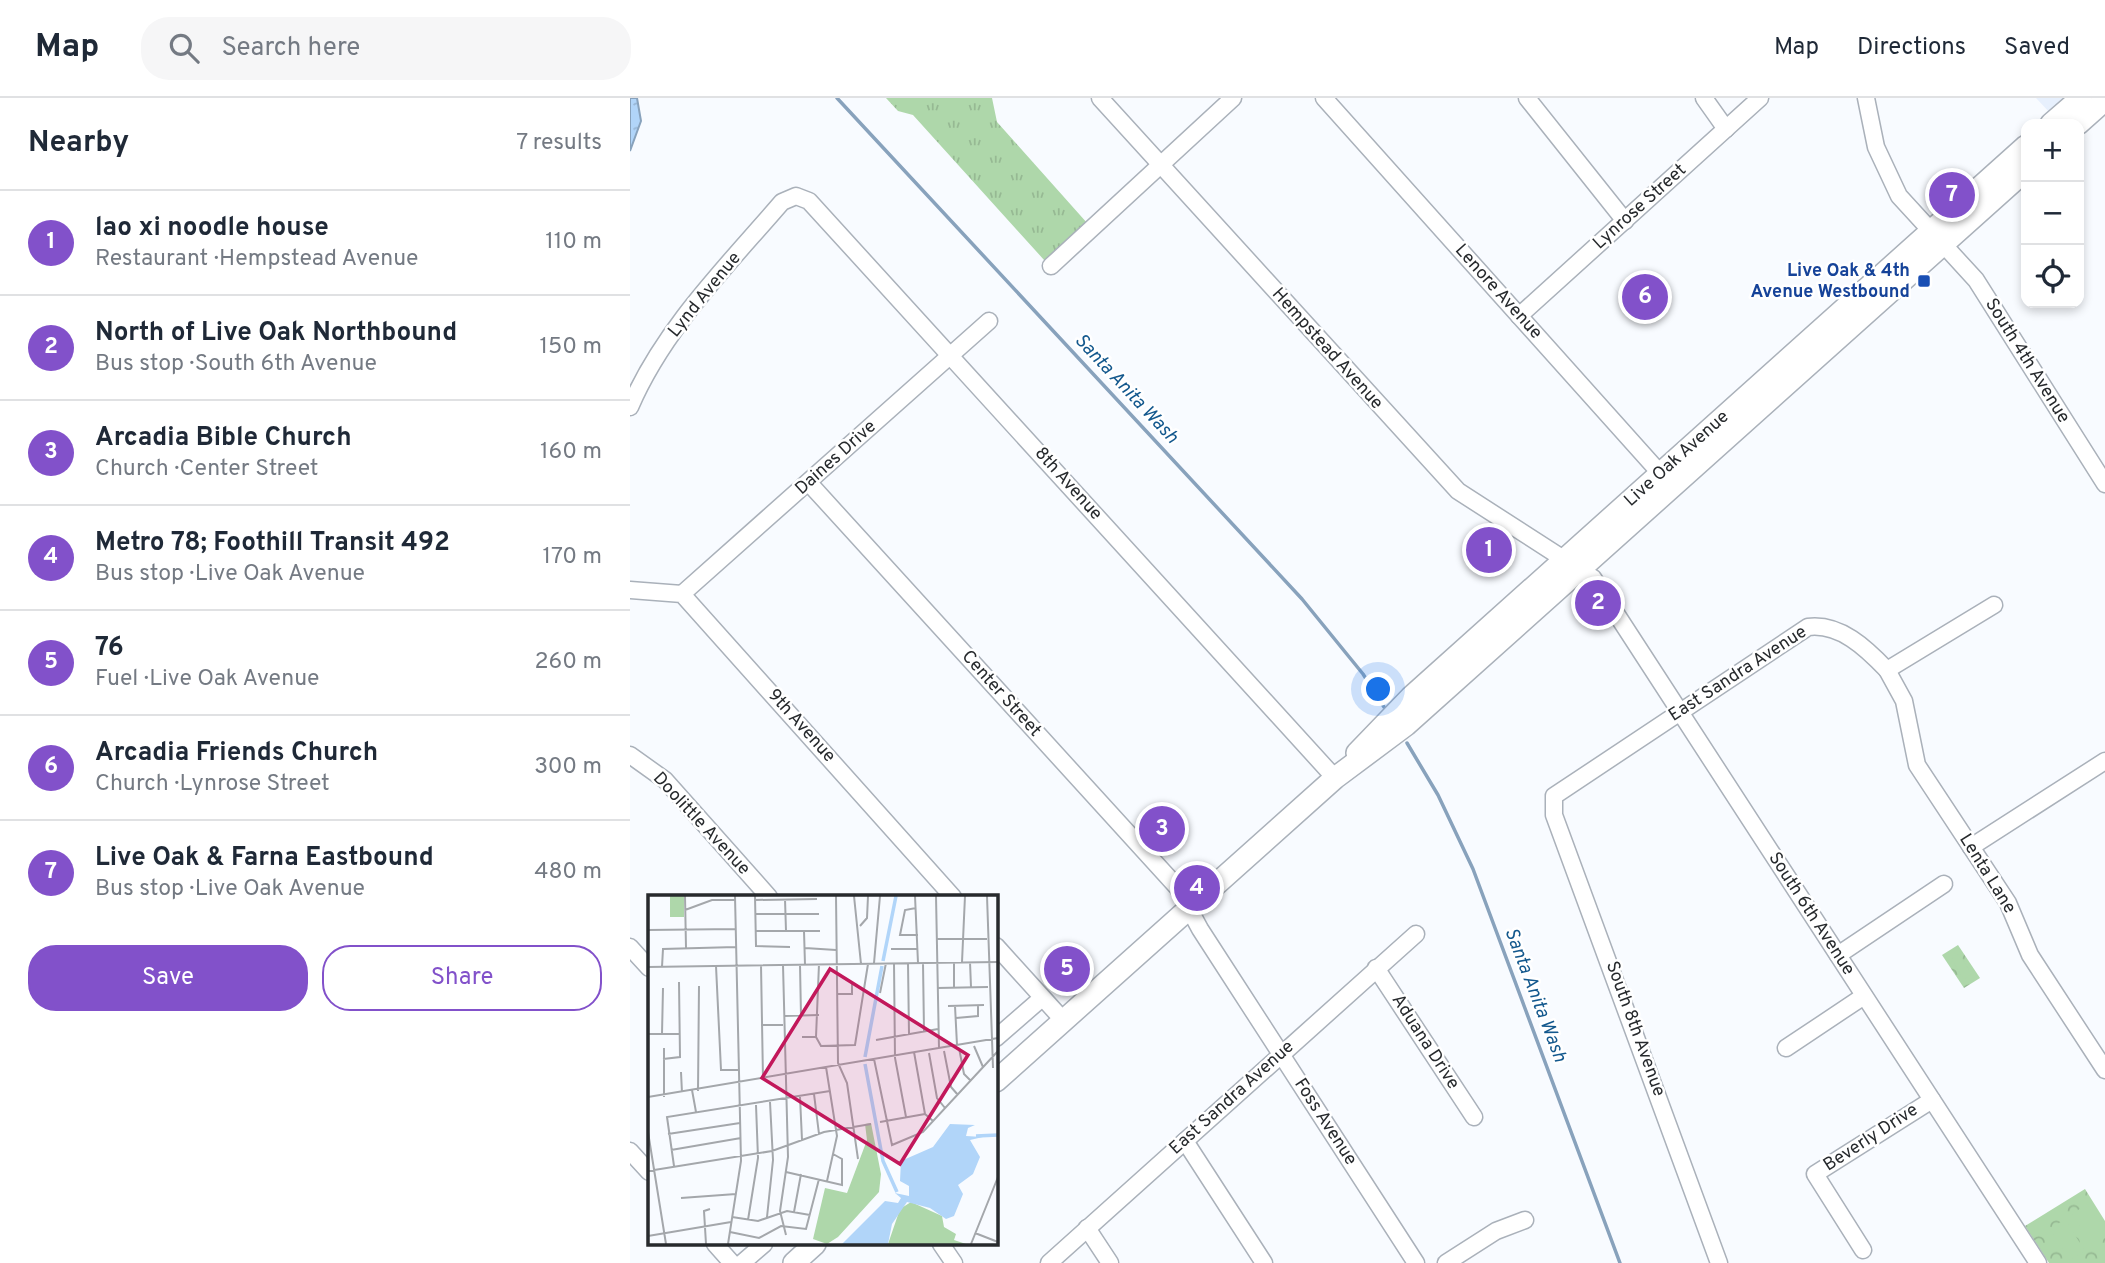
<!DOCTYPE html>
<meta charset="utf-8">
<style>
:root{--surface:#fff;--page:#f6f6f7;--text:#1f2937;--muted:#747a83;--line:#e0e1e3;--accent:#8251ca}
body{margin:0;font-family:Overpass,sans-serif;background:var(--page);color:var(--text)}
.controls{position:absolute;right:21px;top:21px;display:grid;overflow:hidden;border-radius:14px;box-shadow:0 4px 10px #0003}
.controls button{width:63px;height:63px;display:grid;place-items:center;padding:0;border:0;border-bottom:2px solid var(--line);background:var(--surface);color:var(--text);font:35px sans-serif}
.you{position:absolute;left:749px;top:592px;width:24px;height:24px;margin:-18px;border:5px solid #fff;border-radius:50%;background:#1a73e8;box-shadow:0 0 0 10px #1a73e833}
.badge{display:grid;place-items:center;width:46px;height:46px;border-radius:50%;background:var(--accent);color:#fff;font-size:23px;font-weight:700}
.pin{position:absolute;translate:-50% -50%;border:4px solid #fff;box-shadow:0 2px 7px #0006}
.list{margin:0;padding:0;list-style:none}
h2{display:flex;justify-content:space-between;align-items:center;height:91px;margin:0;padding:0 28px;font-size:30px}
h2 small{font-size:23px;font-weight:400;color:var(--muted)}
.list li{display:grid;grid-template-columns:46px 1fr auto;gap:21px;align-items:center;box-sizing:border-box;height:105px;padding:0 28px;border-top:2px solid var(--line)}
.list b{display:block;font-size:26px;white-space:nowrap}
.list p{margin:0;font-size:23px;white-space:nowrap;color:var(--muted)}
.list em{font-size:23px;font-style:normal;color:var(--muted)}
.actions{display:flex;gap:14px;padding:21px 28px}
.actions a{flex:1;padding:16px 0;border:2px solid var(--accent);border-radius:28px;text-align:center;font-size:24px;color:var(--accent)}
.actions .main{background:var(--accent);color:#fff}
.icon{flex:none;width:38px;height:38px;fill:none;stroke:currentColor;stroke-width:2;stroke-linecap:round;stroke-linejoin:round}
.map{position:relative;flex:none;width:1475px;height:1165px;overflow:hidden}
header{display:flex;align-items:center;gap:42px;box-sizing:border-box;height:98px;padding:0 35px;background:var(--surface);border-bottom:2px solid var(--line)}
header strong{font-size:33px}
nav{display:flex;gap:38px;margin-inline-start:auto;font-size:24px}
.search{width:490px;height:63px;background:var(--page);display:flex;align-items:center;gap:18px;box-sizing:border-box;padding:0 24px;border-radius:28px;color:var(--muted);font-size:26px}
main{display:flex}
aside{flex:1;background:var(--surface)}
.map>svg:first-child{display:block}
.built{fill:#e7f0fd}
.grass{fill:url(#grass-tufts)}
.park{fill:url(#park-crowns)}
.garden{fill:#aed7aa}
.water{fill:url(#water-ripples);stroke:#88a2bc;stroke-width:2}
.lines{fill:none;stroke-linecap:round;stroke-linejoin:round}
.stream{stroke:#88a2bc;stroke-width:3.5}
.minor-casing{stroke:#aab1ba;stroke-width:19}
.major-casing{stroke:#aab1ba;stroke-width:24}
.minor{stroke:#fff;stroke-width:16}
.major{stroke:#fff;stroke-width:21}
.transit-dot{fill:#1a4fb4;stroke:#fff;stroke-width:2.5}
.labels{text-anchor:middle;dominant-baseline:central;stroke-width:5;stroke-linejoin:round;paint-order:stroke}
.street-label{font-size:18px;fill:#272a2d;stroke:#fff}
.transit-label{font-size:18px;font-weight:bold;fill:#164399;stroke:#fff;text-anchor:end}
.water-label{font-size:19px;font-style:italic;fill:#13588d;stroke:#fff}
.inset-river{fill:none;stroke:#b1d5f9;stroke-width:3.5}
.inset-road{fill:none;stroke:#a4a7ab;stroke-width:2}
.view{fill:#c2185b;fill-opacity:0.15;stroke:#c2185b;stroke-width:3.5}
.inset-edge{fill:none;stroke:#272a2d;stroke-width:3.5}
</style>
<header>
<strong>Map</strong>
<div class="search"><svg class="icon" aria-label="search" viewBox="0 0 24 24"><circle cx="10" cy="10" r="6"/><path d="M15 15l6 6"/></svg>Search here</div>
<nav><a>Map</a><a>Directions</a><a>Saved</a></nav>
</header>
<main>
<aside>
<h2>Nearby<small>7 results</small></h2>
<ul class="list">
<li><span class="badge">1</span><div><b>lao xi noodle house</b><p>Restaurant · Hempstead Avenue</p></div><em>110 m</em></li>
<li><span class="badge">2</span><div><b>North of Live Oak Northbound</b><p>Bus stop · South 6th Avenue</p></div><em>150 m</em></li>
<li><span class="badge">3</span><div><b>Arcadia Bible Church</b><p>Church · Center Street</p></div><em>160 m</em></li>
<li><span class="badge">4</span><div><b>Metro 78; Foothill Transit 492</b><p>Bus stop · Live Oak Avenue</p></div><em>170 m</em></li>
<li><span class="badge">5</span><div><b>76</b><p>Fuel · Live Oak Avenue</p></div><em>260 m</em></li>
<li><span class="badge">6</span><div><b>Arcadia Friends Church</b><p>Church · Lynrose Street</p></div><em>300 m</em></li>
<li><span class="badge">7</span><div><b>Live Oak &amp; Farna Eastbound</b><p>Bus stop · Live Oak Avenue</p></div><em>480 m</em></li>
</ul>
<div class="actions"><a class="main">Save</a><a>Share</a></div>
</aside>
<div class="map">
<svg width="1475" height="1165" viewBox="0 0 1475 1165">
<defs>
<pattern id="grass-tufts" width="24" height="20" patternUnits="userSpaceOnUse" patternTransform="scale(1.75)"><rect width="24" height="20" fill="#aed7aa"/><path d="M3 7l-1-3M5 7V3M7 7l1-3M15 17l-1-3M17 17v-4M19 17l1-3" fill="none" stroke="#96b993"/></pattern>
<pattern id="park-crowns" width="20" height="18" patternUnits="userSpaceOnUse" patternTransform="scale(1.75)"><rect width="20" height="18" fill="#aed7aa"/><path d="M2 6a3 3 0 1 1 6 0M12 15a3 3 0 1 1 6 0" fill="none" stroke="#96b993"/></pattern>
<pattern id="water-ripples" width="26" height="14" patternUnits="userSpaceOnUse" patternTransform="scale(1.75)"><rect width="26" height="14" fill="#b1d5f9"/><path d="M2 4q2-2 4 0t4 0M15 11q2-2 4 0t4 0" fill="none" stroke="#98b7d6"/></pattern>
</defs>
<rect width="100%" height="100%" fill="#f8fbff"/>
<path class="built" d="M 1406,0 L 1438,0 L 1421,16 Z"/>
<path class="grass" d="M 256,0 L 362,0 L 367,24 L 466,135 L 424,173 L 283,17 L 268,13 Z"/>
<g class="park">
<path d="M 1328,847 L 1350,880 L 1334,890 L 1312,857 Z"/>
<path d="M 1455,1091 L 1475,1123 L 1475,1165 L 1419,1165 L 1395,1128 Z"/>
</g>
<g class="garden">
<path d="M 1329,856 L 1342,876 L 1334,881 L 1321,861 Z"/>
<path d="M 1457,1106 L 1475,1134 L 1475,1140 L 1463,1148 L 1442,1116 Z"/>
<path d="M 1435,1121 L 1455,1153 L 1440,1162 L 1420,1131 Z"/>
</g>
<path class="water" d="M 0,0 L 7,0 L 11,23 L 0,53 Z"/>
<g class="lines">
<g class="stream">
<path d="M 207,0 L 672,501 L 733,576 L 754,609"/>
<path d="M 777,645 L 808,697 L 843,771 L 990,1165"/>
</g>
<defs>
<g id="minor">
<path d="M 470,0 L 828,393 L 963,480 L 1408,1165"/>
<path d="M 694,0 L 1038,384"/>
<path d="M 897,0 L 995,123"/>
<path d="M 1074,0 L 1096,31"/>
<path d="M 1236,0 L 1246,49 L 1269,98 L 1346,182 L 1475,386"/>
<path d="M 421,168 L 603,0"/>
<path d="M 889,218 L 1130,0"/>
<path d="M 0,309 C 34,230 97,168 152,104 L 166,98 L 179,103 L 705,680"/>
<path d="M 179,385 L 548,790 L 570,831 L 786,1165"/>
<path d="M 0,492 L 52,496 L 323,799"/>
<path d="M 52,496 L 359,223"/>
<path d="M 1257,572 L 1274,603 L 1287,667 L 1378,805 L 1400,857 L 1475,972"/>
<path d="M 0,657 L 35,682 L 139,799"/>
<path d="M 1341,749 L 1475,663"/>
<path d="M 366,848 L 433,922"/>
<path d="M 0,849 L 19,870"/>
<path d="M 1208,857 L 1314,786"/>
<path d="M 746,870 L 844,1019"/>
<path d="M 366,940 L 412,900"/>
<path d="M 1156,950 L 1234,898"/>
<path d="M 555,1043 L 634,1165"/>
<path d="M 0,1053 L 19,1074"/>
<path d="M 457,1130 L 480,1165"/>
<path d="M 85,1146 L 102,1165"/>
<path d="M 311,1146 L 324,1165"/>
<path d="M 1233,1152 L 1185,1076 L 1302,1002"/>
<path d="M 112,1165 L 134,1146"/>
<path d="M 419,1165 L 786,836"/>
<path d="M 816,1165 L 866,1133 L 895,1122"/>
<path d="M 1089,1165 L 924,717 L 924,698 L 1178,529 C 1210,525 1236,550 1257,572 L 1364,507"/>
</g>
<g id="major">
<path d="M 1421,26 L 1451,0"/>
<path d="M 1448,26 L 1475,2"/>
<path d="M 727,655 L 781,599 L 1396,48"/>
<path d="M 366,983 L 705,680 L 776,627 L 1396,72"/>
<path d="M 164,1165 L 185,1146"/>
</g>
</defs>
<use href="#minor" class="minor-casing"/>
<use href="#major" class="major-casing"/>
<use href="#minor" class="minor"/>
<use href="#major" class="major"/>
</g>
<rect class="transit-dot" x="1287" y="176" width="14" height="14" rx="3.5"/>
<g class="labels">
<g class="street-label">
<text transform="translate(1010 109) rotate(-42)">Lynrose Street</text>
<text transform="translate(868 194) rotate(48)">Lenore Avenue</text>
<text transform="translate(75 197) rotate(-51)">Lynd Avenue</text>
<text transform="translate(697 251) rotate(48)">Hempstead Avenue</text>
<text transform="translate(1397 263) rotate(58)">South 4th Avenue</text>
<text transform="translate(206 360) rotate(-42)">Daines Drive</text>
<text transform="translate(1047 361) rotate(-42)">Live Oak Avenue</text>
<text transform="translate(438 386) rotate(48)">8th Avenue</text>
<text transform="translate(1108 576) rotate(-33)">East Sandra Avenue</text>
<text transform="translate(371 596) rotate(48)">Center Street</text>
<text transform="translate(171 628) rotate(48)">9th Avenue</text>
<text transform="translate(71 726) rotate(47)">Doolittle Avenue</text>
<text transform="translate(1357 776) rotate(58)">Lenta Lane</text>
<text transform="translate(1181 816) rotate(57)">South 6th Avenue</text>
<text transform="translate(1005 931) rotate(70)">South 8th Avenue</text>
<text transform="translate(795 944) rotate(57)">Aduana Drive</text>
<text transform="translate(602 1000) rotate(-42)">East Sandra Avenue</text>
<text transform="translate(695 1024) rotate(57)">Foss Avenue</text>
<text transform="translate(1241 1040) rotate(-33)">Beverly Drive</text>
</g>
<g class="transit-label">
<text x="1280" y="173">Live Oak &amp; 4th<tspan x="1280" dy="21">Avenue Westbound</tspan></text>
</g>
<g class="water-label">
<text transform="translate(496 291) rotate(47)">Santa Anita Wash</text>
<text transform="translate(905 897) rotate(69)">Santa Anita Wash</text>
</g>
</g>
<g transform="translate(18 797)">
<rect width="350" height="350" fill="#f8fbff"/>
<path d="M 223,228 L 233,279 L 231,297 L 190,342 L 179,349 L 165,344 L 177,293 L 199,298 L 219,245 L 217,229 Z" fill="#aed7aa"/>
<path d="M 22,1 L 36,1 L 36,22 L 22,22 ZM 263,307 L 294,321 L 296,332 L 308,339 L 306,345 L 318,349 L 240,349 L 252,314 Z" fill="#aed7aa"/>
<path d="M 302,229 L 327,230 L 320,233 L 318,241 L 335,242 L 322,245 L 332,262 L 325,279 L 310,290 L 315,299 L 306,321 L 298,324 L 282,313 L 259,307 L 244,329 L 240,349 L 194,349 L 237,306 L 250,308 L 253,303 L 247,298 L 261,301 L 261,291 L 252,286 L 253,266 L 285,252 Z" fill="#b1d5f9"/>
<path class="inset-river" d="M 235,66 L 248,1M 217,162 L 234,71M 217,169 L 235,266 L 249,297M 328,241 L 350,240"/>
<path class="inset-road" d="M 37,1 L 38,53M 107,1 L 108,51 L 142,52M 188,1 L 190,168 L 199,188 L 210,264M 206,1 L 213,69M 267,1 L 270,68M 288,1 L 291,153M 339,1 L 345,173M 137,4 L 138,36M 107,5 L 169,4M 268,13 L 257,15 L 252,40 L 270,40M 37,15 L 64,5 L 87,5M 107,19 L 171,19M 212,31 L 219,23 L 220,1M 0,35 L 88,34M 107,36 L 172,36M 156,36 L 157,70M 289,44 L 339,44M 157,53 L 188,55M 243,54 L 270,54M 306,67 L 306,93M 314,67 L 317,1M 322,67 L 323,92M 226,68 L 232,1M 246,68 L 247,163 L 258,222M 260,68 L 261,139M 275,68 L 276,136M 113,70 L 115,184M 135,70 L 140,262 L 132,316 L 138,340M 152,70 L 153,121M 68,71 L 73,175 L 90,175M 0,72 L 350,67M 14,72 L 15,54 L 88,52M 289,93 L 340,92M 232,98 L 238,68M 189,99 L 204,99 L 204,89M 300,111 L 336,110M 307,111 L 309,150M 136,121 L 171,120M 308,123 L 330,121 L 330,111M 113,130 L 135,130M 0,139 L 31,139M 14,139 L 15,93M 154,142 L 168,142 L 173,151 L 207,150 L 220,69M 168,142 L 171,69M 228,145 L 290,134M 326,151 L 335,172M 311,153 L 316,179 L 323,186M 296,156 L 303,192 L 310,200M 266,157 L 277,219 L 285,226M 281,158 L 289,203 L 297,213M 15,164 L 32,162 L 31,87M 226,164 L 244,250 L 275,237 L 350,156M 178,172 L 189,241 L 179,286M 33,177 L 34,198M 44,195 L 48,217M 50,196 L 51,91M 166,199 L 171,239M 0,202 L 350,143M 16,202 L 16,153M 152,202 L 154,245M 232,227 L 277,219M 0,237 L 18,349M 20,239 L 92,228M 23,255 L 93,243M 26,271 L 19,222 L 182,196M 0,276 L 124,256 L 176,237 L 223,229M 138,277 L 194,290 L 194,264 L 185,259M 33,303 L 88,299M 146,317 L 153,279M 84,322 L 110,326 L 139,316 L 162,320M 119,322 L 125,265 L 122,207M 100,325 L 110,263 L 108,210M 82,337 L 111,343 L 133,331 L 158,334 L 171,284M 327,338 L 350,347M 0,341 L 83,327M 58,349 L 56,316 L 62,314M 80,349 L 93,266 L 87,1M 323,349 L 350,282"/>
<path class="view" d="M 182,74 L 320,160 L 252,269 L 114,183 Z"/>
<rect width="350" height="350" class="inset-edge"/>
</g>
</svg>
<div class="controls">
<button>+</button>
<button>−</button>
<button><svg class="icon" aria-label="locate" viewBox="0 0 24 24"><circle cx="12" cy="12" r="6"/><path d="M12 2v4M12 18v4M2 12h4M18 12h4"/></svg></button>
</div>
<div class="you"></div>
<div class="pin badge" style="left:859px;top:452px">1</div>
<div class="pin badge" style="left:968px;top:505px">2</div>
<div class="pin badge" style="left:532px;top:731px">3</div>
<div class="pin badge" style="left:567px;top:790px">4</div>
<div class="pin badge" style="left:437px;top:871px">5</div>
<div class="pin badge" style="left:1015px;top:199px">6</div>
<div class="pin badge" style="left:1322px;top:97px">7</div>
</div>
</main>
